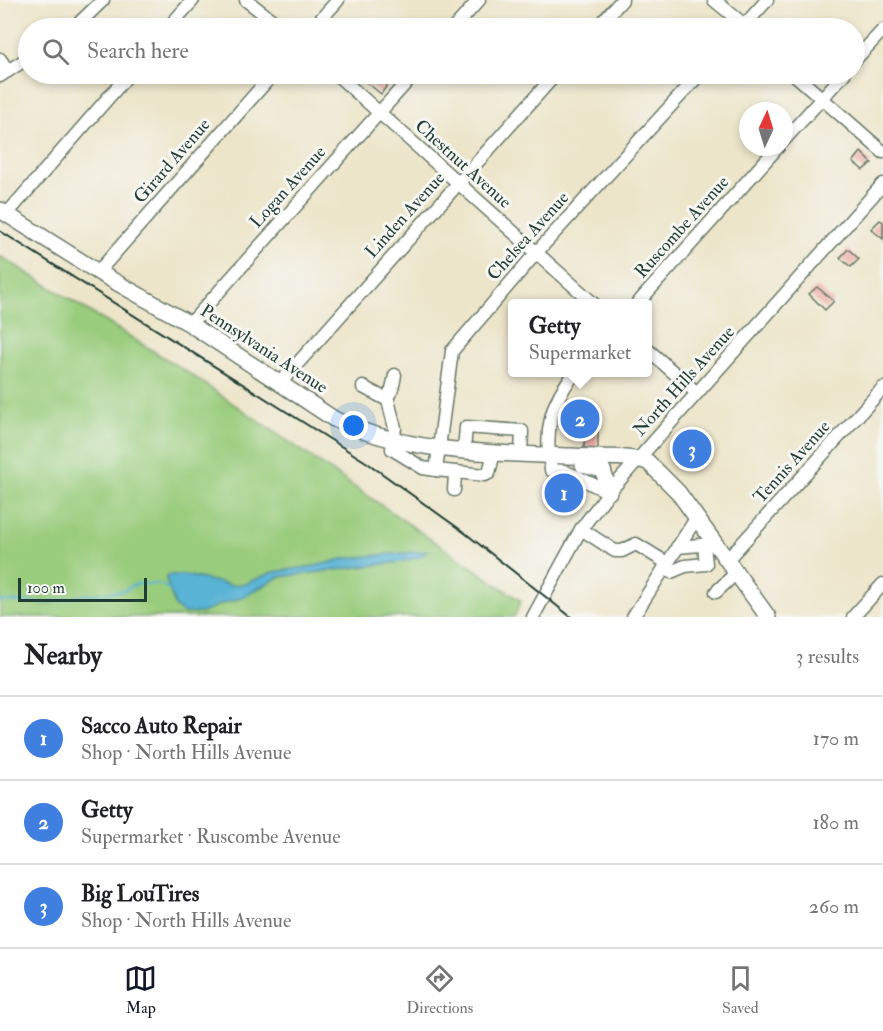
<!DOCTYPE html>
<meta charset="utf-8">
<style>
:root{--surface:#fff;--page:#f6f6f6;--text:#202124;--muted:#757577;--line:#e0e0e0;--accent:#111827}
body{margin:0;font-family:"IM FELL Double Pica",serif;background:var(--page);color:var(--text)}
.compass{position:absolute;left:739px;top:102px;width:54px;height:54px;border-radius:50%;background:var(--surface);box-shadow:0 3px 9px #0003;rotate:4deg}
.scale{position:absolute;left:18px;bottom:15px;width:129px;box-sizing:border-box;padding-left:6px;border:3px solid #1f3d34;border-top:0;font-size:16px;line-height:21px;white-space:nowrap;color:#1f3d34;-webkit-text-stroke:4px #f6f6f2;paint-order:stroke}
.you{position:absolute;left:354px;top:426px;width:21px;height:21px;margin:-15px;border:4px solid #fff;border-radius:50%;background:#1a73e8;box-shadow:0 0 0 9px #1a73e833}
.badge{display:grid;place-items:center;width:39px;height:39px;border-radius:50%;background:var(--accent);color:#fff;font-size:20px;font-weight:700}
.pin{position:absolute;translate:-50% -50%;border:3px solid #fff;box-shadow:0 2px 6px #0006}
.popup{position:absolute;left:508px;top:299px;width:144px;height:78px;box-sizing:border-box;display:grid;place-content:center;border-radius:6px;background:var(--surface);filter:drop-shadow(0 2px 4px #0005);font-size:20px;white-space:nowrap;color:var(--muted)}
.popup b{font-size:22px;color:var(--text)}
.popup::after{content:'';position:absolute;left:50%;top:100%;margin-left:-12px;border:12px solid transparent;border-top-color:var(--surface)}
.list{margin:0;padding:0;list-style:none}
h2{display:flex;justify-content:space-between;align-items:center;height:78px;margin:0;padding:0 24px;font-size:26px}
h2 small{font-size:20px;font-weight:400;color:var(--muted)}
.list li{display:grid;grid-template-columns:39px 1fr auto;gap:18px;align-items:center;box-sizing:border-box;height:84px;padding:0 24px;border-top:2px solid var(--line)}
.list b{display:block;font-size:22px;white-space:nowrap}
.list p{margin:0;font-size:20px;white-space:nowrap;color:var(--muted)}
.list em{font-size:20px;font-style:normal;color:var(--muted)}
.icon{flex:none;width:33px;height:33px;fill:none;stroke:currentColor;stroke-width:2;stroke-linecap:round;stroke-linejoin:round}
.map{position:relative;flex:none;width:883px;height:617px;overflow:hidden}
.search{position:absolute;background:var(--surface);box-shadow:0 3px 9px #0003;left:18px;right:18px;top:18px;height:66px;display:flex;align-items:center;gap:15px;box-sizing:border-box;padding:0 21px;border-radius:33px;color:var(--muted);font-size:22px}
.sheet{height:330px;background:var(--surface)}
nav{display:flex;justify-content:space-around;align-items:center;box-sizing:border-box;height:84px;border-top:2px solid var(--line);background:var(--surface);font-size:16px;color:var(--muted)}
nav a{display:grid;justify-items:center;gap:3px}
nav .on{color:var(--accent)}
.map>svg:first-child{display:block}
.green{fill:#99cc7c;stroke:#5c8458;stroke-width:1.5}
.water{fill:#58b3d5;stroke:#3c7884;stroke-width:1.5}
.lines{fill:none;stroke-linecap:round;stroke-linejoin:round}
.stream{stroke:#58b3d5;stroke-width:2}
.building{fill:#eca39d}
.minor-casing{stroke:#677868;stroke-width:15}
.major-casing{stroke:#677868;stroke-width:18}
.minor{stroke:#fff;stroke-width:12}
.major{stroke:#fff;stroke-width:15}
.rail{stroke:#1f3d34;stroke-width:2}
.labels{text-anchor:middle;dominant-baseline:central;stroke-width:6;stroke-linejoin:round;paint-order:stroke}
.street-label{font-size:18px;fill:#1f3d34;stroke:#f6f6f2}
</style>
<div class="map">
<svg width="883" height="617" viewBox="0 0 883 617">
<rect width="100%" height="100%" fill="#f6f6f2"/>
<filter id="ink" filterUnits="userSpaceOnUse"><feTurbulence type="fractalNoise" baseFrequency=".0167" numOctaves="2"/><feDisplacementMap in="SourceGraphic" scale="12" xChannelSelector="R" yChannelSelector="G"/><feConvolveMatrix kernelMatrix="1 2 1 2 8 2 1 2 1" color-interpolation-filters="sRGB"/></filter>
<filter id="wash" filterUnits="userSpaceOnUse"><feTurbulence type="fractalNoise" baseFrequency=".008" numOctaves="4" result="noise"/><feDisplacementMap in="SourceGraphic" scale="24" xChannelSelector="R" yChannelSelector="G"/><feGaussianBlur stdDeviation="1.35" result="paint"/><feColorMatrix in="noise" values="0 0 0 0 0 0 0 0 0 0 0 0 0 0 0 0 0 1.4 0 .05"/><feComposite in="paint" operator="in"/></filter>
<g filter="url(#wash)">
<rect width="100%" height="100%" fill="#ede5c9"/>
<path class="green" d="M 0,256 L 187,372 L 521,601 L 514,617 L 0,617 Z"/>
<path class="water" d="M 428,551 L 420,557 L 400,562 L 279,577 L 241,598 L 221,604 L 202,613 L 183,613 L 175,606 L 166,579 L 167,575 L 185,575 L 231,585 L 244,584 L 273,572 L 315,566 L 347,558 Z"/>
<g class="lines">
<path class="stream" d="M 0,601 L 47,603 L 85,595 L 123,591 L 136,584 L 160,584 L 171,590"/>
</g>
<g id="blocks">
<g class="building">
<path d="M 363,74 L 400,74 L 396,78 L 394,76 L 381,94 L 360,77 Z"/>
<path d="M 861,152 L 872,163 L 863,170 L 853,162 Z"/>
<path d="M 880,220 L 883,222 L 883,239 L 871,229 Z"/>
<path d="M 848,249 L 859,259 L 851,267 L 840,258 Z"/>
<path d="M 817,287 L 834,301 L 825,310 L 809,294 Z"/>
<path d="M 572,406 L 590,417 L 590,420 L 598,421 L 598,449 L 584,448 L 585,429 L 570,428 Z"/>
<path d="M 691,439 L 707,460 L 698,467 L 682,445 Z"/>
<path d="M 552,485 L 578,488 L 577,501 L 551,499 Z"/>
</g>
</g>
</g>
<g filter="url(#ink)">
<use href="#blocks" fill-opacity="0" stroke="#677868" stroke-width="1.5"/>
<g class="lines">
<defs>
<g id="minor">
<path d="M 246,0 L 282,28"/>
<path d="M 714,0 L 748,28"/>
<path d="M 74,28 L 103,0"/>
<path d="M 168,28 L 193,0"/>
<path d="M 313,28 L 338,0"/>
<path d="M 397,28 L 402,28"/>
<path d="M 454,28 L 479,0"/>
<path d="M 597,28 L 622,0"/>
<path d="M 742,28 L 767,0"/>
<path d="M 0,59 L 8,71"/>
<path d="M 854,61 L 883,30"/>
<path d="M 336,74 L 594,304"/>
<path d="M 794,74 L 883,152"/>
<path d="M 0,76 L 28,58"/>
<path d="M 784,140 L 844,74"/>
<path d="M 6,215 L 129,74"/>
<path d="M 98,272 L 273,74"/>
<path d="M 637,304 L 778,147"/>
<path d="M 190,324 L 414,74"/>
<path d="M 648,350 L 697,393"/>
<path d="M 576,372 C 550,401 544,432 551,470 L 564,471 L 609,492"/>
<path d="M 281,382 L 556,74"/>
<path d="M 363,387 L 384,398 C 393,394 393,384 395,375"/>
<path d="M 387,396 L 395,428 L 392,449 L 423,468 L 436,470"/>
<path d="M 464,450 L 466,427 L 522,431 L 521,454"/>
<path d="M 494,452 L 489,473 L 485,475 L 436,470 L 452,351 L 536,253 L 700,74"/>
<path d="M 454,490 L 455,474"/>
<path d="M 581,529 L 615,551 L 622,551 L 636,544 L 667,563"/>
<path d="M 677,547 L 712,544"/>
<path d="M 727,560 L 883,388"/>
<path d="M 664,568 L 671,572 L 685,566 L 706,564 L 704,545"/>
<path d="M 716,592 L 736,573"/>
<path d="M 533,617 L 581,529 L 609,492 L 883,184"/>
<path d="M 633,617 L 697,517"/>
<path d="M 853,617 L 883,584"/>
</g>
<g id="major">
<path d="M 0,210 L 98,272 L 190,324 L 334,419 C 407,454 491,453 571,456 C 596,458 624,455 648,462 L 678,492 L 768,617"/>
<path d="M 583,465 L 603,470 L 609,492"/>
</g>
</defs>
<use href="#minor" class="minor-casing"/>
<use href="#major" class="major-casing"/>
<use href="#minor" class="minor"/>
<use href="#major" class="major"/>
<path class="rail" d="M 0,231 L 366,462 L 465,533 L 571,617"/>
</g>
</g>
<g class="labels">
<g class="street-label">
<text transform="translate(172 161) rotate(-49)">Girard Avenue</text>
<text transform="translate(463 164) rotate(42)">Chestnut Avenue</text>
<text transform="translate(288 187) rotate(-48)">Logan Avenue</text>
<text transform="translate(405 215) rotate(-48)">Linden Avenue</text>
<text transform="translate(682 227) rotate(-48)">Ruscombe Avenue</text>
<text transform="translate(528 236) rotate(-48)">Chelsea Avenue</text>
<text transform="translate(264 349) rotate(33)">Pennsylvania Avenue</text>
<text transform="translate(684 381) rotate(-48)">North Hills Avenue</text>
<text transform="translate(792 462) rotate(-48)">Tennis Avenue</text>
</g>
</g>
</svg>
<svg class="compass" viewBox="-18 -18 36 36"><path d="M0-13l5 13h-10z" fill="#e53935"/><path d="M0 13l5-13h-10z" fill="#757577"/></svg>
<div class="scale">100 m</div>
<div class="you"></div>
<div class="pin badge" style="left:564px;top:493px;background:#3f7fe0">1</div>
<div class="pin badge" style="left:580px;top:419px;background:#3f7fe0">2</div>
<div class="popup"><b>Getty</b>Supermarket</div>
<div class="pin badge" style="left:692px;top:449px;background:#3f7fe0">3</div>
<div class="search"><svg class="icon" aria-label="search" viewBox="0 0 24 24"><circle cx="10" cy="10" r="6"/><path d="M15 15l6 6"/></svg>Search here</div>
</div>
<section class="sheet">
<h2>Nearby<small>3 results</small></h2>
<ul class="list">
<li><span class="badge" style="background:#3f7fe0">1</span><div><b>Sacco Auto Repair</b><p>Shop · North Hills Avenue</p></div><em>170 m</em></li>
<li><span class="badge" style="background:#3f7fe0">2</span><div><b>Getty</b><p>Supermarket · Ruscombe Avenue</p></div><em>180 m</em></li>
<li><span class="badge" style="background:#3f7fe0">3</span><div><b>Big LouTires</b><p>Shop · North Hills Avenue</p></div><em>260 m</em></li>
</ul>
</section>
<nav>
<a class="on"><svg class="icon" aria-label="map" viewBox="0 0 24 24"><path d="M3 6l6-2 6 2 6-2v14l-6 2-6-2-6 2zM9 4v14M15 6v14"/></svg>Map</a>
<a><svg class="icon" aria-label="directions" viewBox="0 0 24 24"><path d="M12 3l9 9-9 9-9-9zM9 14v-3h6M13 9l2 2-2 2"/></svg>Directions</a>
<a><svg class="icon" aria-label="saved" viewBox="0 0 24 24"><path d="M7 4h10v16l-5-4-5 4z"/></svg>Saved</a>
</nav>
